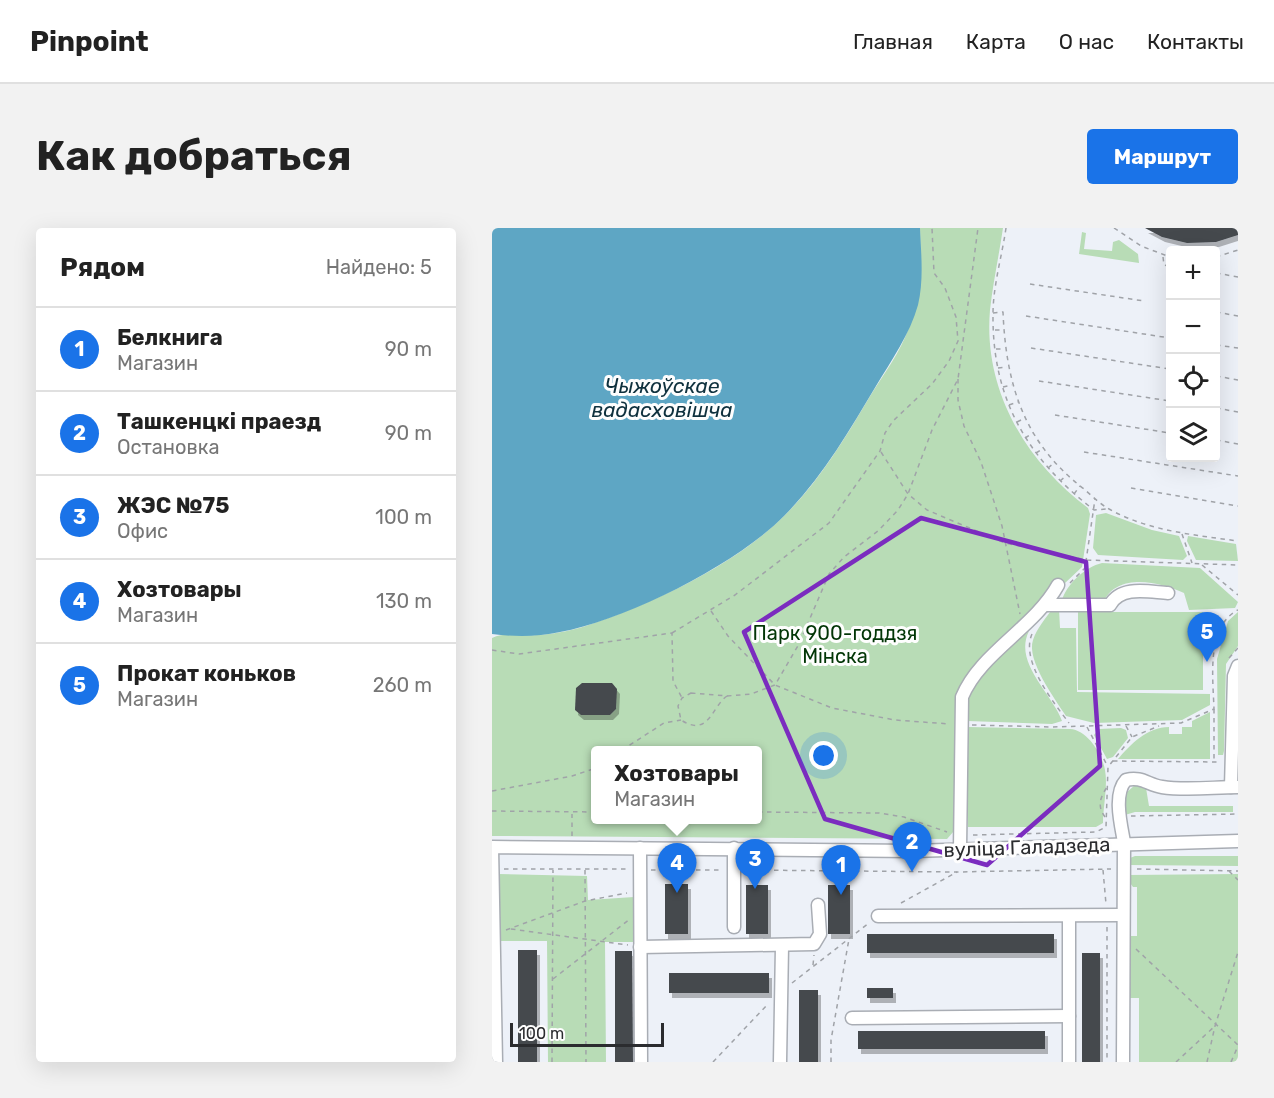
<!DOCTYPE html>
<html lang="ru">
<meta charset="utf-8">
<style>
:root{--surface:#fff;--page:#f2f2f2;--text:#222;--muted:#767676;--line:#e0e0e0;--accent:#1a73e8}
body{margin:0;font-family:Rubik,sans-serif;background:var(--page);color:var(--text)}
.controls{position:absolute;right:18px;top:18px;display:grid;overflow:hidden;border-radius:6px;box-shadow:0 6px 24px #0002}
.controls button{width:54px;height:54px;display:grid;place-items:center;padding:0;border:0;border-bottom:2px solid var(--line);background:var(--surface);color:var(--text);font:30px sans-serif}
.scale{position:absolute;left:18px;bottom:15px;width:154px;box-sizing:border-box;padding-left:6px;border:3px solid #2b2c2f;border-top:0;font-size:16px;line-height:21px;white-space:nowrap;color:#2b2c2f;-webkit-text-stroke:4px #fefefe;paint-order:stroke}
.you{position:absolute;left:332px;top:528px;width:21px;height:21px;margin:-15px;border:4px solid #fff;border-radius:50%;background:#1a73e8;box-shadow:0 0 0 9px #1a73e833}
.badge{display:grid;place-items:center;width:39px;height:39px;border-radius:50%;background:var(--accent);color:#fff;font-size:20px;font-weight:700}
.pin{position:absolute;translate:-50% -50px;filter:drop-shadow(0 2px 3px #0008)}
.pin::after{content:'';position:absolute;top:32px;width:21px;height:18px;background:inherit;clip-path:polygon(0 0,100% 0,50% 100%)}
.popup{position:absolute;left:99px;top:518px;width:171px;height:78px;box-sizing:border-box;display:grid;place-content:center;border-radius:6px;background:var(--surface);filter:drop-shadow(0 2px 4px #0005);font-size:20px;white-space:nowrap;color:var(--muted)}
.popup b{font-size:22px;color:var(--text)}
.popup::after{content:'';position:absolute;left:50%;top:100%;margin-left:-12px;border:12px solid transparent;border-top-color:var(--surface)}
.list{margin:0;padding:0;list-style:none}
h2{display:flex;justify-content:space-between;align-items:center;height:78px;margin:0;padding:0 24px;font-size:26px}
h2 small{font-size:20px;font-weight:400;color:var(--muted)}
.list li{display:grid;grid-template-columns:39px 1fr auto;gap:18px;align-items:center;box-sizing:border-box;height:84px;padding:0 24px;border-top:2px solid var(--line)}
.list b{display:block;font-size:22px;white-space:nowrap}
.list p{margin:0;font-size:20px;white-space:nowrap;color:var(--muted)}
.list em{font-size:20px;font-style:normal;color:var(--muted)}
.icon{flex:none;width:33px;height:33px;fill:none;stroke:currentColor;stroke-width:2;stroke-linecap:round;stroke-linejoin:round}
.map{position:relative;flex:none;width:746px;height:834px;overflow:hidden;border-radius:6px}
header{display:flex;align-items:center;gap:36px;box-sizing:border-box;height:84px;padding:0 30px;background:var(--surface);border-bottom:2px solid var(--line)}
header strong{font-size:28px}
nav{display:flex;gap:33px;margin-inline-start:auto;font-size:21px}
.intro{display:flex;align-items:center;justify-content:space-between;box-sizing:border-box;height:144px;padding:0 36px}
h1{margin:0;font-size:42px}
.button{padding:15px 27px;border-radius:6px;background:var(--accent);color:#fff;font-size:21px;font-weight:700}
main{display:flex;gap:36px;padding:0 36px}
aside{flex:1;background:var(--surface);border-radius:6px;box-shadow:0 6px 24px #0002}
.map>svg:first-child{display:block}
.green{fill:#b8dcb6;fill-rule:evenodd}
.water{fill:#5ea6c4}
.building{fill:#45494e;filter:url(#shadow)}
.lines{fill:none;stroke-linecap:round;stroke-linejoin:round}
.minor-casing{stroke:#a9adb4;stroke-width:15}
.path{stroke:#a0a3a8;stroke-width:1.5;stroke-dasharray:4.5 4.5;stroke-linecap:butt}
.minor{stroke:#fff;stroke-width:12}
.marked{fill:none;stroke:#7b2cbf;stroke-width:4.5;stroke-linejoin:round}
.labels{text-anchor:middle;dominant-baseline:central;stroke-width:6;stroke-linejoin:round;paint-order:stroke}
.park-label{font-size:20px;fill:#023606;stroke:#fefefe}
.street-label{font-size:20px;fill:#2b2c2f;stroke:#fefefe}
.water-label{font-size:21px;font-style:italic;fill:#0f313e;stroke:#fefefe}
</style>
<header>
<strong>Pinpoint</strong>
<nav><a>Главная</a><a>Карта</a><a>О нас</a><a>Контакты</a></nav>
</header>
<div class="intro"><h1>Как добраться</h1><a class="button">Маршрут</a></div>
<main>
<aside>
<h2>Рядом<small>Найдено: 5</small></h2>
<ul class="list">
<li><span class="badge">1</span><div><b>Белкнига</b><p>Магазин</p></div><em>90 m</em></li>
<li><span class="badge">2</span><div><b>Ташкенцкі праезд</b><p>Остановка</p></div><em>90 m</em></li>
<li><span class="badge">3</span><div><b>ЖЭС №75</b><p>Офис</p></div><em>100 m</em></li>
<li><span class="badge">4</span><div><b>Хозтовары</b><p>Магазин</p></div><em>130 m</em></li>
<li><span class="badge">5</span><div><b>Прокат коньков</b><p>Магазин</p></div><em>260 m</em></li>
</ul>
</aside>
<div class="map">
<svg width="746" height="834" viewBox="0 0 746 834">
<defs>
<filter id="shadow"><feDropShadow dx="3" dy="5" stdDeviation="0" flood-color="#0004"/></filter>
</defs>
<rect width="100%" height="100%" fill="#edf1f8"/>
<g class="green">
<path d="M 428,0 L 511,0 C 507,27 501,55 498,82 C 491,162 534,234 596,280 L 598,286 L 590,339 L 572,356 L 564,353 L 552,375 L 466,468 L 464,480 L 462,603 L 455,611 L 0,608 L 0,410 C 13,404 30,408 45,407 C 64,406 84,402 102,395 C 168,372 242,337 292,288 C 326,255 352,212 377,170 C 390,148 409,124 417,99 C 427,69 429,32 428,0 ZM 104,522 L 266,522 L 266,592 L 104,592 Z"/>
<path d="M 590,4 L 594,5 L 592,21 L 620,23 L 621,14 L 627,12 L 646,26 L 647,35 L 587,26 Z"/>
<path d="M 614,285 L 660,302 L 687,308 L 695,328 L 691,332 L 606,327 L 601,320 L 604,287 Z"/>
<path d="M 696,308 L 744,316 L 746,333 L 704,332 L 695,313 Z"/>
<path d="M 610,335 L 708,340 L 746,374 L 743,380 L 697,382 L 692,365 C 669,354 626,344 612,373 L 570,372 C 575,356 593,339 610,335 Z"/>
<path d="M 561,380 L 567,381 L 568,400 L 584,400 L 585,464 L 718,466 L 718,477 L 690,492 L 602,495 L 574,488 C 563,471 534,432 541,412 C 545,400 554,390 561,380 Z"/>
<rect x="586" y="384" width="125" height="78"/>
<path d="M 746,384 L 746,418 L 734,436 L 732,523 L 731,527 L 726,527 L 725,431 L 736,393 Z"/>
<path d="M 537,403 C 521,435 560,465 570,493 L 560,496 L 475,493 C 467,455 513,425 537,403 Z"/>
<path d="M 718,484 L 718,531 L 626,531 C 639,516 655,499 677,499 L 677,506 L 690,506 L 690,499 L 700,499 L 700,493 Z"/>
<path d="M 476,499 L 578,501 C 595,502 610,525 613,542 C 616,558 611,579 611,595 L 604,599 L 476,599 L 474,501 Z"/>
<path d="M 629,500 L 634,502 L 636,510 L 621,529 L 615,531 L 602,507 L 607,501 Z"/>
<path d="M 643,557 L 654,560 L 657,578 L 741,578 L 741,584 L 643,584 L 633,587 L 634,565 Z"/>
<path d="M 643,628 L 746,628 L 746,638 L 637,637 L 638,630 Z"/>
<path d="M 6,646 L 95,648 L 96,672 L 142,669 L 143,714 L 113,714 L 114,834 L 56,834 L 55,713 L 7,713 Z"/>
<path d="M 746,646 L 746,834 L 647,834 L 647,770 L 635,770 L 634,708 L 645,708 L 645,659 L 641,659 L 636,652 L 636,647 Z"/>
</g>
<path class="water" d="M 0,0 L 428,0 C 429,25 432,52 426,77 C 418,106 399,133 384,158 C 357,203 330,250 292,288 C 245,336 134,392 68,404 C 46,409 22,409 0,406 Z"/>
<g class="building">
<path d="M 653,0 L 746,0 L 746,7 L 724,14 L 695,15 L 670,9 Z"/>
<path d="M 90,455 L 120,455 L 125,461 L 124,481 L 118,487 L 89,487 L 83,482 L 84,460 Z"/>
<rect x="173" y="656" width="23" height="50"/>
<rect x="254" y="657" width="22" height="49"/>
<rect x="336" y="657" width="22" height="49"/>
<rect x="375" y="706" width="187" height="19"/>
<rect x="26" y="722" width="19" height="112"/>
<path d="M 123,723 L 140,723 L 141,834 L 123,834 Z"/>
<rect x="590" y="725" width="18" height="109"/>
<rect x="177" y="745" width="100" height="20"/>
<rect x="375" y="760" width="26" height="10"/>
<rect x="307" y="762" width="19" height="72"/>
<rect x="366" y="803" width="187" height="18"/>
</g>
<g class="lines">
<defs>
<g id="minor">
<path d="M 555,377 L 618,377 C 629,357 657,364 676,365"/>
<path d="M 739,559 L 742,448 L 746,438"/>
<path d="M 148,620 L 149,834"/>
<path d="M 242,620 L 242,699"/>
<path d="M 468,622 L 470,469 C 488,425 542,400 566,357"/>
<path d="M 386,688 L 630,687"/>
<path d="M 577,688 L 577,834"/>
<path d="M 148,719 L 322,716 L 328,706 L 326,677"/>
<path d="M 360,790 L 577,788"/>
<path d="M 4,834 L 0,619 L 421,623 L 746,613"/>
<path d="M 288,834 L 290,718"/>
<path d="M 631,834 L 632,614 C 629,597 621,566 634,552 C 650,548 656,557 670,559 C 694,563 722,559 746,559"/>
</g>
</defs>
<use href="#minor" class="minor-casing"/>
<g class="path">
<path d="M 514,0 C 510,28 501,58 501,86 C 500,172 536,231 602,282 L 614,281"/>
<path d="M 622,0 L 649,18 L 678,29"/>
<path d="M 671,29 L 672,37 L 678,38"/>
<path d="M 724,29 L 746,22"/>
<path d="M 724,45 L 746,49"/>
<path d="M 538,56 L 652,73"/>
<path d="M 724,84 L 746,88"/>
<path d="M 501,85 L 511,84 C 514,157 532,215 592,261 C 600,268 608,276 617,281 C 656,303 703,307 746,313"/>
<path d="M 534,88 L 678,110"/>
<path d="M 503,102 L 512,102"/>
<path d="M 724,117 L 746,120"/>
<path d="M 539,120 L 678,141"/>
<path d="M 504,121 L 513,121"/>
<path d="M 506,140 L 515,139"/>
<path d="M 724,148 L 746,152"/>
<path d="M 466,151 L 466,172 L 472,198 L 489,234 L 510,298 L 528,386"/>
<path d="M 547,153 L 678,173"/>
<path d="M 511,159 L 520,157"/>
<path d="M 517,177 L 526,174"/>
<path d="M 724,180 L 746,184"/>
<path d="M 563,187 L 678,205"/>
<path d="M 525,194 L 533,190"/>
<path d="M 533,210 L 541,205"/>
<path d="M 724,212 L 746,216"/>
<path d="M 389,224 L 416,266 L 435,282 L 513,315 L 595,332 L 746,337"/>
<path d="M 592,224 L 746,248"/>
<path d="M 544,225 L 552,220"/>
<path d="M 556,240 L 563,234"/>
<path d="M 568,253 L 575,247"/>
<path d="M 639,260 L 746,278"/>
<path d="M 582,266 L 588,258"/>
<path d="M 690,306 L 700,335"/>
<path d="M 710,337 L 746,367"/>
<path d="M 578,355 L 593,340 L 603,271"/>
<path d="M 219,383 L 236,408 L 283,457 L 340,480 L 403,492 L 458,496"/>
<path d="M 180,405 L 243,367 L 337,295 L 388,223 L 393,205 L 401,193 L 440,156 L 457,133 L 466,113 L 464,89 L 453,60 L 442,45 L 440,0"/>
<path d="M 540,406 C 528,433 562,475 577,495"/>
<path d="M 0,422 L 27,426 L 180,405 L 181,453 L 190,470"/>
<path d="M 737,430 L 746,420"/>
<path d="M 199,465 L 235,468 C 220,478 217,510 189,492 L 186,478 L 190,470 Z"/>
<path d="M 235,468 L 259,466 L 283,457 L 307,416 L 337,346 L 352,329 L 386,303 L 406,282 L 416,266 L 440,202 L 466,151 L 486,0"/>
<path d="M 722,481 L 722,533"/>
<path d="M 480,497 L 561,499 L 689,495 L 722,481 C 721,450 714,398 746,382"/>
<path d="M 634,498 L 640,509"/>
<path d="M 595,499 L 615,537"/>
<path d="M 130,522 L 172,495 L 189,492"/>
<path d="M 621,533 L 727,534"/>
<path d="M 0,563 L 80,548 L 104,540"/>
<path d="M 0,583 L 104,584"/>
<path d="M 266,584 L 387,585 L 412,589 L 455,604"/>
<path d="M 639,588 L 746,586"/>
<path d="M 613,589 C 605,578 608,570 615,559"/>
<path d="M 481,607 L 604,604 L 614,599 L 616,539 L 640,509 L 667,498"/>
<path d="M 80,608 L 80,586"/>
<path d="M 12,641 L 136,641"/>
<path d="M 645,641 L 746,643"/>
<path d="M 93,642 L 94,834"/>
<path d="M 159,642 L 229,642"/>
<path d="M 255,642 L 465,644 L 619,641"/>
<path d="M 611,642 L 614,676"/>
<path d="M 737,643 L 746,652"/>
<path d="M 409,675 L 465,644"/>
<path d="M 615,699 L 615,834"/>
<path d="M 19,701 L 136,717"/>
<path d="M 14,702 L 93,673 L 135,665"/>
<path d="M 644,721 L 746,817"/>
<path d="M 321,737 L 322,727"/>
<path d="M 61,751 L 138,691"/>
<path d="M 300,755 L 377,695"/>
<path d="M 60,834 L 61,642"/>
<path d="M 221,834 L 276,776"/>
<path d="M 339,834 L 339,812 L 357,711"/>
<path d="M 684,834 L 723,798"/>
<path d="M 715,834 L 723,798 L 746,724"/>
<path d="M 739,834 L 746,818"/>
</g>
<use href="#minor" class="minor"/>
</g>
<path class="marked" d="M 429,290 L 594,334 L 608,538 L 495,637 L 333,591 L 252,404 Z"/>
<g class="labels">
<g class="park-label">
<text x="343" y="405">Парк 900-годдзя<tspan x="343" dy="23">Мінска</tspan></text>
</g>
<g class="street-label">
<text transform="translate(535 619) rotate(-2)">вуліца Галадзеда</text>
</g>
<g class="water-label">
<text x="170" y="157">Чыжоўскае<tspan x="170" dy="24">вадасховішча</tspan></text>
</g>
</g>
</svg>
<div class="controls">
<button>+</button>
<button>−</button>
<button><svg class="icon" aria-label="locate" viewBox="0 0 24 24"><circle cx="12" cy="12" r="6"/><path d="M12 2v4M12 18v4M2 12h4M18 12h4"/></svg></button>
<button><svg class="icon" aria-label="layers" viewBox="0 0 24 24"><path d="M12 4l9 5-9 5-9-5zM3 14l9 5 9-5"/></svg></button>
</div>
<div class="scale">100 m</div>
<div class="you"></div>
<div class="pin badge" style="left:349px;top:667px">1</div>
<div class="pin badge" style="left:420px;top:644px">2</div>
<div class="pin badge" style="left:263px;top:661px">3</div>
<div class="pin badge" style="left:185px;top:665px">4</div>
<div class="popup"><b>Хозтовары</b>Магазин</div>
<div class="pin badge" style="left:715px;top:434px">5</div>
</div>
</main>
